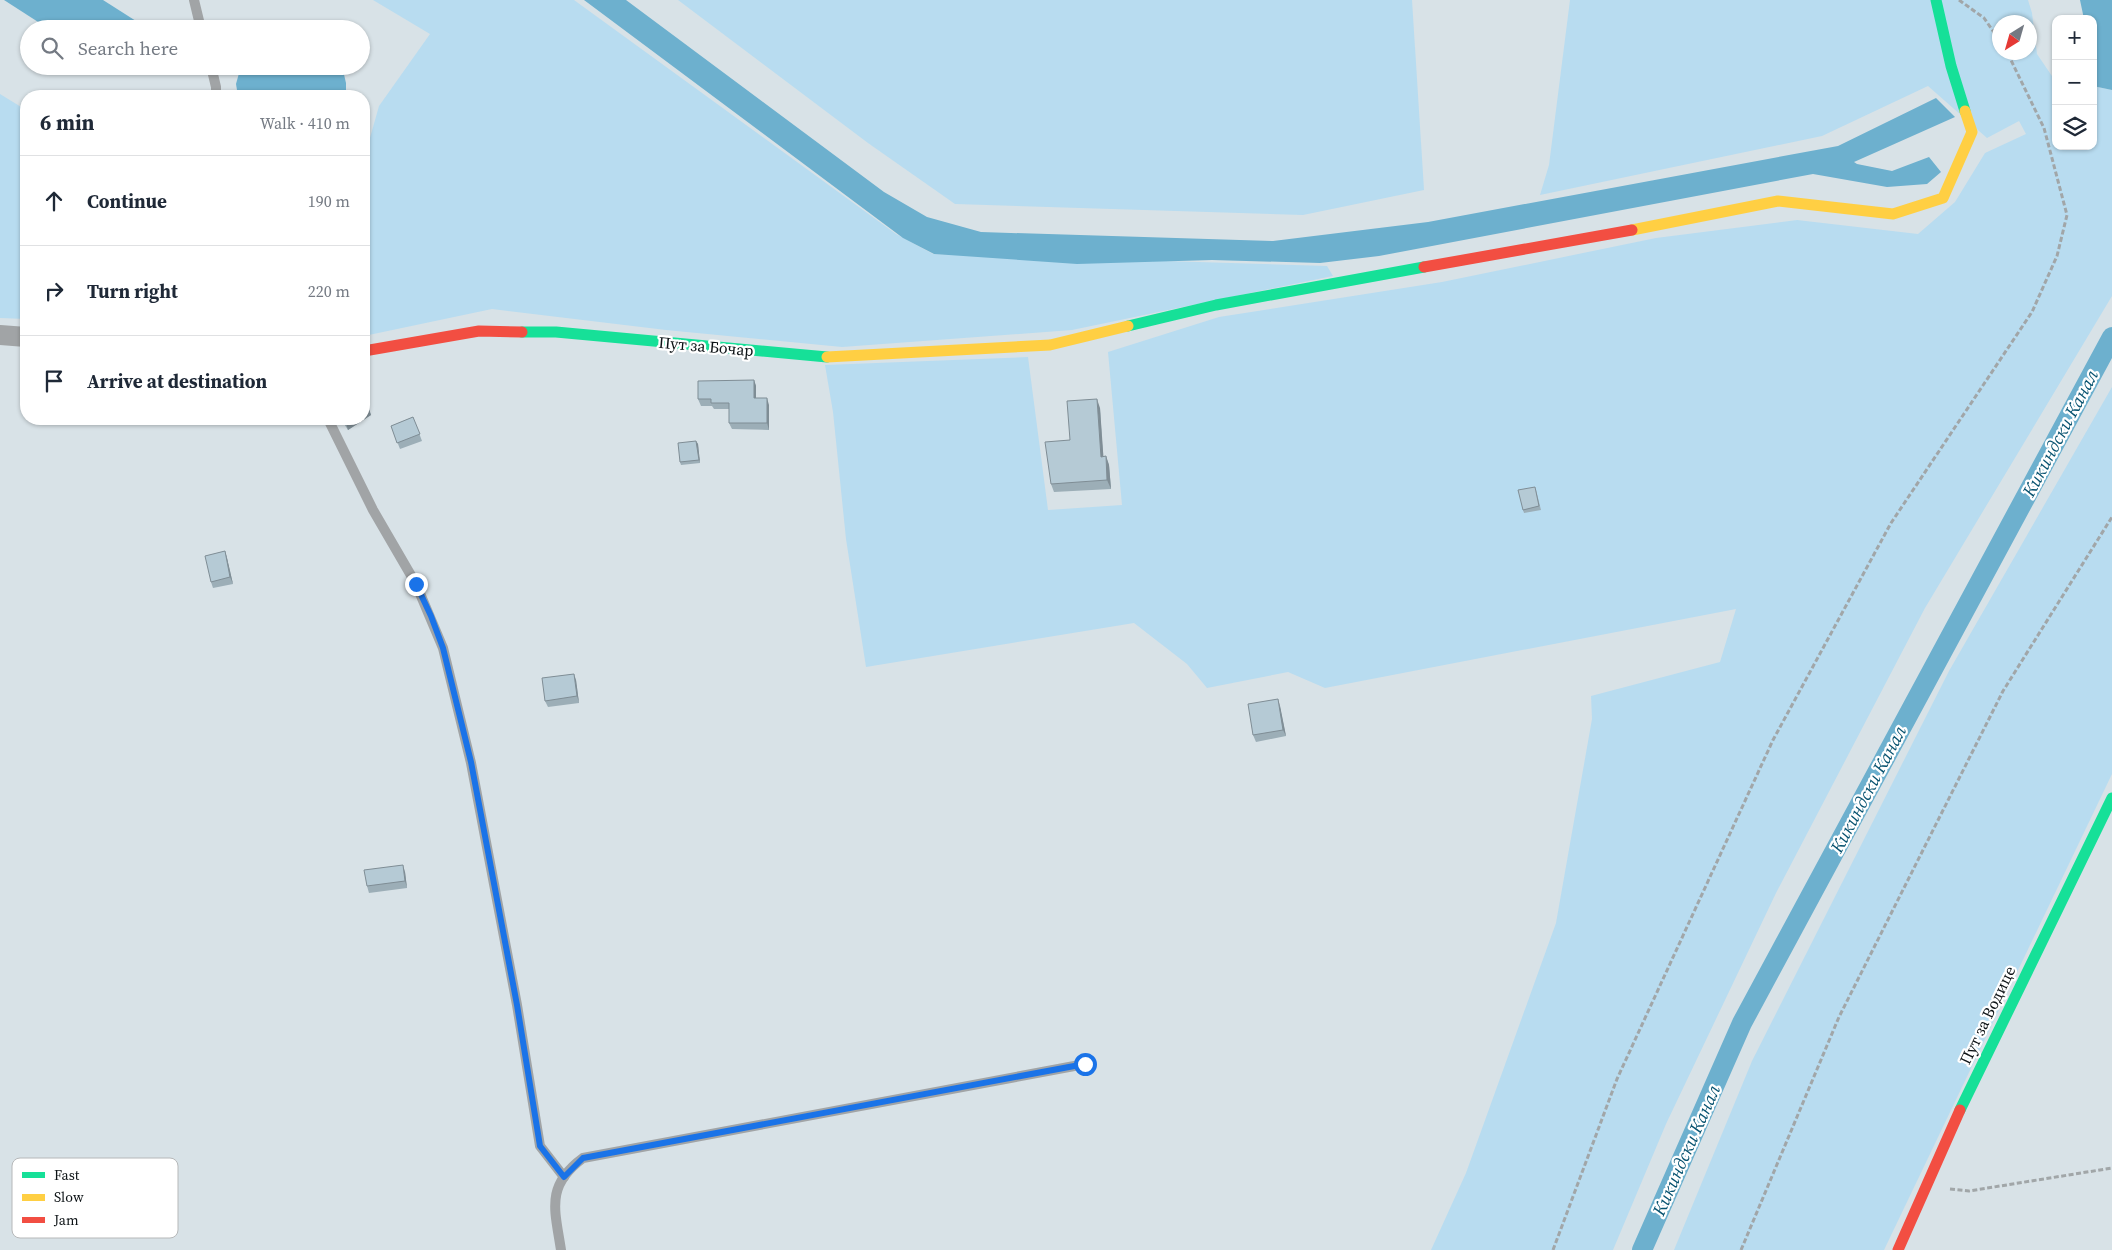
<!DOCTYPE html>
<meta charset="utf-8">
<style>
:root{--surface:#fff;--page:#f6f6f7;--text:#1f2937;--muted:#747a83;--line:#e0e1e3}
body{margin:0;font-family:"Source Serif 4",serif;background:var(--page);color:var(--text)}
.controls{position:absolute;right:15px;top:15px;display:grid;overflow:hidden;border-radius:10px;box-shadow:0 1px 4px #0004}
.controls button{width:45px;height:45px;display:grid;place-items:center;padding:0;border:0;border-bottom:1px solid var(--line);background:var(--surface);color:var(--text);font:25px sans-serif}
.compass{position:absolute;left:1992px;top:15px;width:45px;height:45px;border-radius:50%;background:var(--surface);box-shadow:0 1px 4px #0004;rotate:217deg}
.stop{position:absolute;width:15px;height:15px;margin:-11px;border:4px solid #1a73e8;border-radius:50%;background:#fff}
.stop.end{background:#1a73e8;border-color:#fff;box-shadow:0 1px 5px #0008}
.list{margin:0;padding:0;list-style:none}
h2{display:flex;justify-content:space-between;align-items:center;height:65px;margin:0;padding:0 20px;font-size:21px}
h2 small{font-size:16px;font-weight:400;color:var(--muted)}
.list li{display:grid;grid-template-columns:32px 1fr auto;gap:15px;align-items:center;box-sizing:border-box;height:90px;padding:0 20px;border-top:1px solid var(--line)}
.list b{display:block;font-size:19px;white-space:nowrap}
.list em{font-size:16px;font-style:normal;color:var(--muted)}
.icon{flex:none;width:28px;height:28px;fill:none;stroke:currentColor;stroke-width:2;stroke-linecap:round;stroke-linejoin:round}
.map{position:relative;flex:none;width:2112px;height:1250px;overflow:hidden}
.search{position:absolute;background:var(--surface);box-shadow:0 1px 4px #0004;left:20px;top:20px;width:350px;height:55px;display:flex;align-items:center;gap:12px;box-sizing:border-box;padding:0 18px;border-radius:28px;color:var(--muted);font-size:19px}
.panel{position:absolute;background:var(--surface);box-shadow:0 1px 4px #0004;left:20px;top:90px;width:350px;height:335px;border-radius:20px}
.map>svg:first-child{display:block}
.green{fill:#b8dcf0;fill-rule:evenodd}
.water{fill:#6db0ce}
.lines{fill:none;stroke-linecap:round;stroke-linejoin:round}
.canal{stroke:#6db0ce;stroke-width:20}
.path{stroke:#a1a6a8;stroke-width:3;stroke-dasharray:5 2.5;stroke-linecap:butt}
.lane{stroke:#a1a4a6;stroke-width:10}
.street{stroke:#a1a4a6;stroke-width:20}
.fast{stroke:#16e098;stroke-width:11}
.slow{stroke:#ffcf43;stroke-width:11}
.jam{stroke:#f24e42;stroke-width:11}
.wall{fill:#9caeb7}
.shaded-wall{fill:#7f8d95}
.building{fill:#b5cad5;stroke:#7f8d95}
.route{stroke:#1a73e8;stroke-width:6}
.labels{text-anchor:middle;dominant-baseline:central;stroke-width:4.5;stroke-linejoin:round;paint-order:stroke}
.street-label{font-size:16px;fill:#0c1215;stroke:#fff}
.water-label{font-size:18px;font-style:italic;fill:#085370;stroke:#fff}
.key{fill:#fff;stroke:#b6b8b9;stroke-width:1}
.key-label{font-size:14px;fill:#0c1215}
</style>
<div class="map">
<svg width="2112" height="1250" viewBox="0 0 2112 1250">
<rect width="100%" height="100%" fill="#d8e2e7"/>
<g class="green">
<path d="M 373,0 L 574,0 L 896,234 L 933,254 L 1327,266 L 1333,276 L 1072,330 L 842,347 L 666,330 L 492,309 L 364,336 L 364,159 L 379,106 L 430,34 Z"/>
<path d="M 678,0 L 1412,0 L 1424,190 L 1303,215 L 955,204 L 868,143 Z"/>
<path d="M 1570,0 L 2028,0 L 2032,13 L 2037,54 L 2056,82 L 2056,146 L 2093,146 L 2093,86 L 2112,90 L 2112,296 L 1925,608 L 1776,893 L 1666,1124 L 1613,1250 L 1431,1250 L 1466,1173 L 1556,923 L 1592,719 L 1591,696 L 1720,662 L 1736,609 L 1325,688 L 1288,672 L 1207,688 L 1187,664 L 1134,623 L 866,667 L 846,539 L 833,412 L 825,365 L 1028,357 L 1048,510 L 1122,505 L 1108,352 L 1219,317 L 1442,282 L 1656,238 L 1797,220 L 1918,234 L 1955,202 L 1985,153 L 2026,134 L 2019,121 L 1987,138 L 1928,86 L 1822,136 L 1540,195 L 1549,165 ZM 2000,22 L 2030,22 L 2030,52 L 2000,52 Z"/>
<path d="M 0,94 L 26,110 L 26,319 L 0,318 Z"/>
<path d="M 2112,387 L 2112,774 L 1884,1250 L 1674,1250 L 1752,1061 L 1949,671 Z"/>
</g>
<g class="water">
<path d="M 4,0 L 103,0 L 136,21 L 139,29 L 49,29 Z"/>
<path d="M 584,0 L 626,0 L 884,192 L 927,217 L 981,232 L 1273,241 L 1428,222 L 1838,146 L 1936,98 L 1955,117 L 1854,162 L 1857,164 L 1892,171 L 1929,157 L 1941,172 L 1927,184 L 1887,187 L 1813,174 L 1379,256 L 1320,263 L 1212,260 L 1077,264 L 934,254 L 903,238 Z"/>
<path d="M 2080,0 L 2112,0 L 2112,90 L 2093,86 L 2093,19 L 2084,19 Z"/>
<path d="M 241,66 L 342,66 L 346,83 L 346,96 L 238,96 L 236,84 Z"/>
</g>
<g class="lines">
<path class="canal" d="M 1642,1250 L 1742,1023 L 2112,337"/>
<g class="path">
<path d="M 1959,0 L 1984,18 L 2000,41"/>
<path d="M 1950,1189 L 1969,1191 L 2112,1168"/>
<path d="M 1553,1250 L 1617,1079 L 1773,740 L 1891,523 L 2032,312 L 2057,256 L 2067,215 L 2044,128 L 2007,52"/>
<path d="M 1741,1250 L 1839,1017 L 2003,691 L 2112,517"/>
</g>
<g class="lane">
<path d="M 194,0 L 201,29"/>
<path d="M 211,66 L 216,87 L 216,96"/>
<path d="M 328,419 L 373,510 L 416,584 L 443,648 L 471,763 L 517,1005 L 540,1146 L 564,1177"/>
<path d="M 561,1250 C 555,1210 545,1186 583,1158 L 1085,1064"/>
</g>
<path class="street" d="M 0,335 L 26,337"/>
<g class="fast">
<path d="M 1936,0 L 1951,66 L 1965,111"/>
<path d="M 1128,326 L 1216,305 L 1424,267"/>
<path d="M 522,332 L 556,332 L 827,357"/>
<path d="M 1960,1110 L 2112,798"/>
</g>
<g class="slow">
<path d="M 1632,230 L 1778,201 L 1893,214 L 1943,198 L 1972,132 L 1965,111"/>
<path d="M 827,357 L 1050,345 L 1128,326"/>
</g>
<g class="jam">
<path d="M 1424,267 L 1632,230"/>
<path d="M 364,351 L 479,331 L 522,332"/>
<path d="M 1898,1250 L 1960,1110"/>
</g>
</g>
<g class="wall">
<path d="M 754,380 L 756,386 L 756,398 L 769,405 L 769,430 L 732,429 L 729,423 L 729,409 L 714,409 L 712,406 L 701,406 L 698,399 Z"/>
<path d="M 1100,408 L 1103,456 L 1106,456 L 1109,465 L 1111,489 L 1054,492 L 1051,484 L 1070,440 Z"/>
<path d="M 369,409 L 371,415 L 348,430 L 341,419 L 364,419 Z"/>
<path d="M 413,417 L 422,441 L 400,449 L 391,426 Z"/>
<path d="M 696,441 L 698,444 L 700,463 L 681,465 L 680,462 Z"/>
<path d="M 1536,490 L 1541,510 L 1524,513 L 1523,510 Z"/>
<path d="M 225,551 L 227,558 L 233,584 L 213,588 L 211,582 Z"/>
<path d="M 576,680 L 579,703 L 548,707 L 545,701 Z"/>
<path d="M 1280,706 L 1286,736 L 1256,742 L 1253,735 Z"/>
<path d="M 405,872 L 407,888 L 369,893 L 367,886 Z"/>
</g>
<g class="shaded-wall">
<path d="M 754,380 L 756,386 L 756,404 L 754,398 Z"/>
<path d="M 767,398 L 769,405 L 769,430 L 767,423 Z"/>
<path d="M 1097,399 L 1100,408 L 1104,465 L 1101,457 Z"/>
<path d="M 369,409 L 371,415 L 348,430 L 346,423 L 353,419 L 364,419 L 364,412 Z"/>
<path d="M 696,441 L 698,444 L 700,463 L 699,460 Z"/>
<path d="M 1106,456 L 1109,465 L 1111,489 L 1107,480 Z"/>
<path d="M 225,551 L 227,558 L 233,584 L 230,577 Z"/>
<path d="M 574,674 L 576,680 L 579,703 L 577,696 Z"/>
<path d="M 1278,699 L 1280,706 L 1286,736 L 1283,730 Z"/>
<path d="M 403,865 L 405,872 L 407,888 L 405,881 Z"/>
</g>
<g class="building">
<path d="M 172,93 L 177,96 L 171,96 Z"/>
<path d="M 754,380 L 754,398 L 767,398 L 767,423 L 729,423 L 729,403 L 711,403 L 711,399 L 698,399 L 698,381 Z"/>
<path d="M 1097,399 L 1101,457 L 1106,456 L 1107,480 L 1051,484 L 1045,442 L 1070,440 L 1067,401 Z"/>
<path d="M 364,401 L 369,409 L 364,412 Z"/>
<path d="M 413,417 L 420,434 L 397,443 L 391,426 Z"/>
<path d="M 343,419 L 353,419 L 346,423 Z"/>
<path d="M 696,441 L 699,460 L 680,462 L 678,443 Z"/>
<path d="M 1535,487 L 1539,506 L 1523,510 L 1518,490 Z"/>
<path d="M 225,551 L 230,577 L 211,582 L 205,556 Z"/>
<path d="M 574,674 L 577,696 L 545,701 L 542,678 Z"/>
<path d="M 1278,699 L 1283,730 L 1253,735 L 1248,704 Z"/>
<path d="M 403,865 L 405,881 L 367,886 L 364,870 Z"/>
</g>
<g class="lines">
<path class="route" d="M 416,584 L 431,616 L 443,648 L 471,762 L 517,1005 L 540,1146 L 564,1177 L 583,1158 L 1085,1064"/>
</g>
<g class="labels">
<g class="street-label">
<text transform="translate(706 346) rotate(5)">Пут за Бочар</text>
<text transform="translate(1987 1015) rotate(-64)">Пут за Водице</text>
</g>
<g class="water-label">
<text transform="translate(2060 433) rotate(-62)">Кикиндски Канал</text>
<text transform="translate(1868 789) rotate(-62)">Кикиндски Канал</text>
<text transform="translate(1686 1150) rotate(-66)">Кикиндски Канал</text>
</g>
</g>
<rect x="12" y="1158" width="166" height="80" rx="8" class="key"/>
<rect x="22" y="1172" width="23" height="6" fill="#16e098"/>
<rect x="22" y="1194" width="23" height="7" fill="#ffcf43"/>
<rect x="22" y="1217" width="23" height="6" fill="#f24e42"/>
<g class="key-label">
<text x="54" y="1180">Fast</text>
<text x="54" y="1202">Slow</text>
<text x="54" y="1225">Jam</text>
</g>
</svg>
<div class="controls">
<button>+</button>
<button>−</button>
<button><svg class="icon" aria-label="layers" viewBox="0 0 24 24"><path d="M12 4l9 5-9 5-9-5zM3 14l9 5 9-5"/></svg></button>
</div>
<svg class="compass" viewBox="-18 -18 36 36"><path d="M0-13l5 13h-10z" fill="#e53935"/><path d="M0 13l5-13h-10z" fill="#747a83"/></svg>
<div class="stop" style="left:1085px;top:1064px"></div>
<div class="stop end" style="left:416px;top:584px"></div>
<div class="search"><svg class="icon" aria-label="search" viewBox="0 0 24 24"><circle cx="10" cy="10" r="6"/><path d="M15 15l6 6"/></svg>Search here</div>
<section class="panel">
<h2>6 min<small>Walk · 410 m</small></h2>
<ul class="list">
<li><svg class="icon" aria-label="ahead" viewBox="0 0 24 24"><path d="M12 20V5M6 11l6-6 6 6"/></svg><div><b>Continue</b></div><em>190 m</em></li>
<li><svg class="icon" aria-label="right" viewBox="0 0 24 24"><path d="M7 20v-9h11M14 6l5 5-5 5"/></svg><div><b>Turn right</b></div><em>220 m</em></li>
<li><svg class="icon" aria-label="arrive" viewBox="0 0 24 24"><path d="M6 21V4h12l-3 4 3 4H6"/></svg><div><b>Arrive at destination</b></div></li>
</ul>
</section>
</div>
